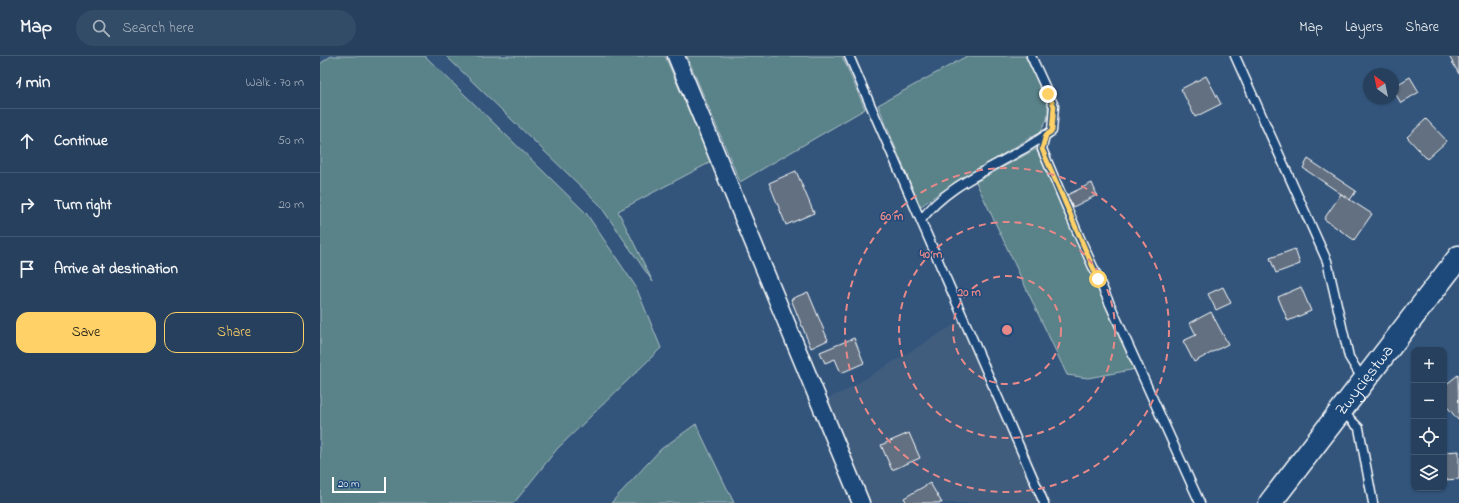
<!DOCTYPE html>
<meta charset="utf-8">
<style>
:root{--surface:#26405d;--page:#324b66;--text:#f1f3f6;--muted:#a4afbc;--line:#425972;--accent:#ffd166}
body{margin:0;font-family:"Indie Flower",sans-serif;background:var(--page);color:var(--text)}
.controls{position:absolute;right:12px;bottom:12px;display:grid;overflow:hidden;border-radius:8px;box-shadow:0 1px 3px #0004}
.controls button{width:36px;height:36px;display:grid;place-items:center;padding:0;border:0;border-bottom:1px solid var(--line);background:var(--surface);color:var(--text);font:20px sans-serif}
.compass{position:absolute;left:1043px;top:12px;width:36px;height:36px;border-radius:50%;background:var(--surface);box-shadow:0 1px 3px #0004;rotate:327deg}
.scale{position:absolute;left:12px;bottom:10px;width:54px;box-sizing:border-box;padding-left:4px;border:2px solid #fff;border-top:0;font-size:11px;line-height:14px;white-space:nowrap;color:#fff;-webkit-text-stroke:3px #1f4a7a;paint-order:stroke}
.stop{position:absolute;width:12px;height:12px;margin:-9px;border:3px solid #ffd166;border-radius:50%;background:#fff}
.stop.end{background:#ffd166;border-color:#fff;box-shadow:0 1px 4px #0008}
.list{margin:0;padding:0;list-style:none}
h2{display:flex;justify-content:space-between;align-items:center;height:52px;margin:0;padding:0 16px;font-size:17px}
h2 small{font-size:13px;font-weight:400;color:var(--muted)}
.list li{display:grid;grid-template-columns:26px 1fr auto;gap:12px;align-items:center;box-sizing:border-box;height:64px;padding:0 16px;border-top:1px solid var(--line)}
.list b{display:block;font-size:15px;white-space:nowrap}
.list em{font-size:13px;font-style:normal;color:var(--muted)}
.actions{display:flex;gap:8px;padding:12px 16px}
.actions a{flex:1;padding:9px 0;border:1px solid var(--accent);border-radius:12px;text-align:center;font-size:14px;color:var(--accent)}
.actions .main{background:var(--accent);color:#111}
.icon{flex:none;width:22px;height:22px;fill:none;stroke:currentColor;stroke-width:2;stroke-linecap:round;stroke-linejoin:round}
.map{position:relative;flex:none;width:1139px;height:447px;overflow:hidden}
header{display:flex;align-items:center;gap:24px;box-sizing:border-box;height:56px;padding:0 20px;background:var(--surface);border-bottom:1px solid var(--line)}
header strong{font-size:19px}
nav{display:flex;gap:22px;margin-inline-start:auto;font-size:14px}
.search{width:280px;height:36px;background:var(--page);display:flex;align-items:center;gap:10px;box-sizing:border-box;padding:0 14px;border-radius:22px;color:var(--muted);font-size:15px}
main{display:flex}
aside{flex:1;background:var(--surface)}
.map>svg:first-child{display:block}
.built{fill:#415d7e}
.green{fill:#5a8289;stroke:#acc0c4}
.building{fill:#626f81;stroke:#fff}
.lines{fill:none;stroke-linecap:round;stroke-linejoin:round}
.service-casing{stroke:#fff;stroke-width:11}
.minor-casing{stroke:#fff;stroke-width:19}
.secondary-casing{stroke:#fff;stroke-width:25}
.service{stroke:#1f4a7a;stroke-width:8}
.minor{stroke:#1f4a7a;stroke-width:16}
.secondary{stroke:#1f4a7a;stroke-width:22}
.route{stroke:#ffd166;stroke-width:5}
.ring{fill:none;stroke:#e88989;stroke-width:2;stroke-dasharray:7 5}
.labels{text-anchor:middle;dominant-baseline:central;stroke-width:3;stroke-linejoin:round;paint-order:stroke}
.street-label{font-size:17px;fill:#fff;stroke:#1f4a7a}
.centre{fill:#e88989;stroke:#1f4a7a;stroke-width:2}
.ring-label{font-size:12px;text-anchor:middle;font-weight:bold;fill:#e88989;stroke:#1f4a7a;stroke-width:3;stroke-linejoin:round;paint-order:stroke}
</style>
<header>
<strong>Map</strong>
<div class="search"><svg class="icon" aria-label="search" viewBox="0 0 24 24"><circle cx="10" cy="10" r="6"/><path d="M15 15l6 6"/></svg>Search here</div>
<nav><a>Map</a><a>Layers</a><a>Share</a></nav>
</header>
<main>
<aside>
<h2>1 min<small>Walk · 70 m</small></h2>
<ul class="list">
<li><svg class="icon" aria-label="ahead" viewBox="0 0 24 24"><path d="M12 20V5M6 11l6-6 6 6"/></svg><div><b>Continue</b></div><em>50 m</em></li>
<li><svg class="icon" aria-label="right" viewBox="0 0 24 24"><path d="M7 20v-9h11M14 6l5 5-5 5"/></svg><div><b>Turn right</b></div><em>20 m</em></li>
<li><svg class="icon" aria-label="arrive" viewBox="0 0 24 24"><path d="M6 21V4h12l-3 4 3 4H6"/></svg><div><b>Arrive at destination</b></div></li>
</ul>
<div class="actions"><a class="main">Save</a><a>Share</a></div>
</aside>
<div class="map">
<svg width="1139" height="447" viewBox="0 0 1139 447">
<rect width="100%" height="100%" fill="#33557c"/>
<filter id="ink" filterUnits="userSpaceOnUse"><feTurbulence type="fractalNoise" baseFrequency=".025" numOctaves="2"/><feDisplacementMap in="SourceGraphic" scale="8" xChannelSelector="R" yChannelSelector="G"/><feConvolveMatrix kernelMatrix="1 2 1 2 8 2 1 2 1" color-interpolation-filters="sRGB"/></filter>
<g filter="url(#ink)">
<path class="built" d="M 647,261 L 732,447 L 538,447 L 499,346 L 525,335 Z"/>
<g class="green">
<path d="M 11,0 L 105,0 L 266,157 L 316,231 L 341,292 L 237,393 L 194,447 L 0,447 L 0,8 Z"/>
<path d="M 126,0 L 345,0 L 391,106 L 298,155 L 333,226 L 279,148 Z"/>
<path d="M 367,0 L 522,0 L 545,53 L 420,126 Z"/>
<path d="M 647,0 L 705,0 L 728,47 L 728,61 L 721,75 L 618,138 L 600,151 L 558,49 Z"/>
<path d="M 716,93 L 816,313 L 768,322 L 747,319 L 656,126 Z"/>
<path d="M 376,368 L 414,447 L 291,447 L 341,393 Z"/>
</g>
<g class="building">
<path d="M 1129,0 L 1139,0 L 1139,18 Z"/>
<path d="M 886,20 L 901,48 L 875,61 L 861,33 Z"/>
<path d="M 1090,21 L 1099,36 L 1081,47 L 1073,34 L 1073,31 Z"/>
<path d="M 1106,63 L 1127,85 L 1107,103 L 1087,81 Z"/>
<path d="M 988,103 L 1036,135 L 1030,144 L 983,112 Z"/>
<path d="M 476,115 L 494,157 L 466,169 L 449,127 Z"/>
<path d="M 772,127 L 777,139 L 753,151 L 747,139 Z"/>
<path d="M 1021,138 L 1052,158 L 1034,184 L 1004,163 Z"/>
<path d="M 975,193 L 980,208 L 956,217 L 950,202 Z"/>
<path d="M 903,231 L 911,247 L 896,254 L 888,238 Z"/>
<path d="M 981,231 L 991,255 L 968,265 L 958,241 Z"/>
<path d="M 488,236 L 508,284 L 491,292 L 471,243 Z"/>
<path d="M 891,256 L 908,288 L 874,306 L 863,285 L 876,279 L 870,267 Z"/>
<path d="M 534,282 L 544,307 L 521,317 L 515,303 L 505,307 L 500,296 Z"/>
<path d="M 1138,319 L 1139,363 L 1138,364 L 1124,347 L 1124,330 Z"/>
<path d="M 589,377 L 600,402 L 572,414 L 561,389 Z"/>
<path d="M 1139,395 L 1139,423 L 1124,424 L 1124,396 Z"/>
<path d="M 610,427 L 622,447 L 587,447 L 584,442 Z"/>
</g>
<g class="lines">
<defs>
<g id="service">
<path d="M 529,0 L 724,447"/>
<path d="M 915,0 L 1007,205 L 1029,301 L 1043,324"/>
<path d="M 725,79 L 722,93 L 759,180 L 880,447"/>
<path d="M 601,164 C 627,130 663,117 698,96 C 710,90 721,82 732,75 L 734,50 L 711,0"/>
<path d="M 1022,355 L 1039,372 L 1053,447"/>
</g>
<path id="minor" d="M 356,0 L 541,447"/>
<g id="secondary">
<path id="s1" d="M 950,447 L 1139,201"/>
</g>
</defs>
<use href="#service" class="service-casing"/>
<use href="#minor" class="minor-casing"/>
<use href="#secondary" class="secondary-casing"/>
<use href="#service" class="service"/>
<use href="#minor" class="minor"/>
<use href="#secondary" class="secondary"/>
</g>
</g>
<g class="lines" filter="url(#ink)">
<path class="route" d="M 728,38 L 734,50 L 732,75 L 726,79 L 722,93 L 778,223"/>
</g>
<g class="ring">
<circle cx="687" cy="274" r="54"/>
<circle cx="687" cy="274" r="108"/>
<circle cx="687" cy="274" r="162"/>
</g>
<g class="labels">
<g class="street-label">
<text stroke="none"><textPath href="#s1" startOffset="155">Zwycięstwa</textPath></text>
</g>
</g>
<circle cx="687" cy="274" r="6" class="centre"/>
<g class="ring-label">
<text x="572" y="164">60 m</text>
<text x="611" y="202">40 m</text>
<text x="649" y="240">20 m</text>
</g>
</svg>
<div class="controls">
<button>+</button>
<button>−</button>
<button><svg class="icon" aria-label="locate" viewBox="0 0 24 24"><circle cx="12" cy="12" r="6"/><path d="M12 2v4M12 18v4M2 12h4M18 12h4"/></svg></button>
<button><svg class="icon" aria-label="layers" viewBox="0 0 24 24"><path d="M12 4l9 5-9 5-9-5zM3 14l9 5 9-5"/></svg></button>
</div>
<svg class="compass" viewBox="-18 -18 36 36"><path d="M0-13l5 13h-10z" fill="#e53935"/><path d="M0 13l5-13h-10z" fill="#a4afbc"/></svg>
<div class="scale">20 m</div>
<div class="stop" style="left:778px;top:223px"></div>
<div class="stop end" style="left:728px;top:38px"></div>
</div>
</main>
